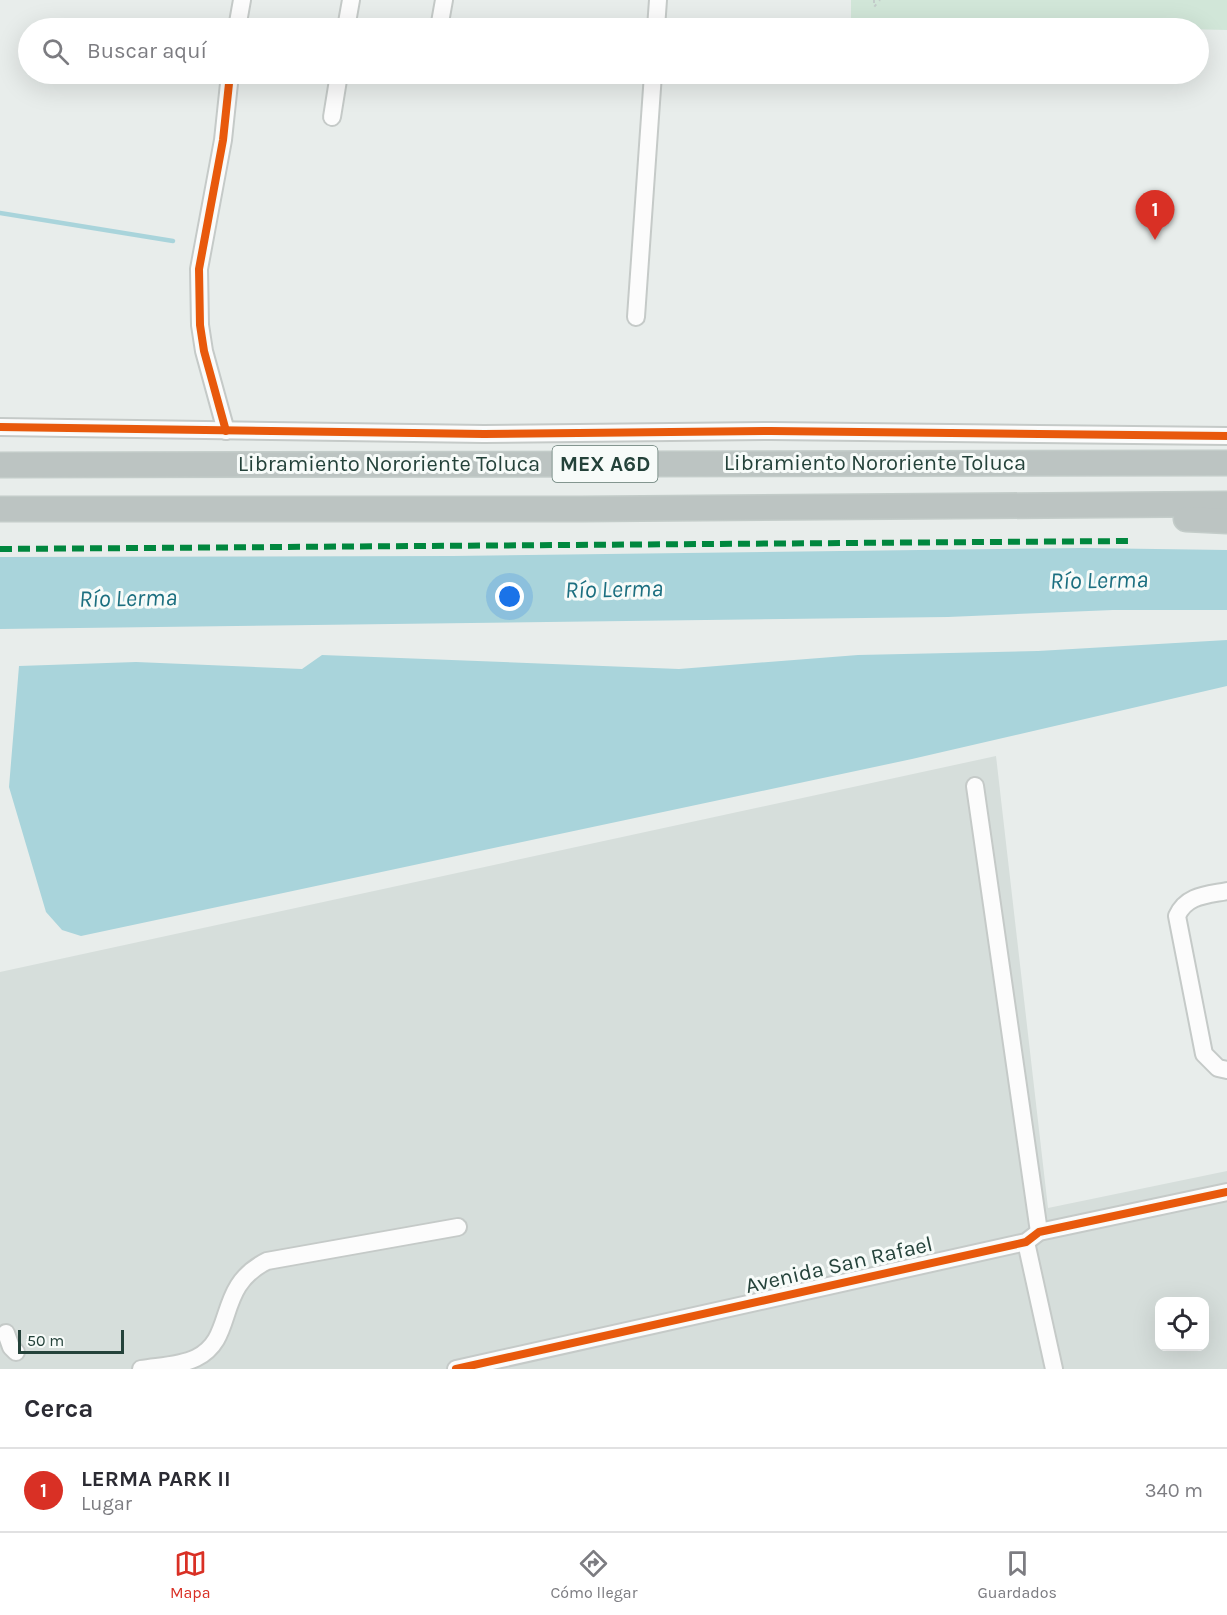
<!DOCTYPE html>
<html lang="es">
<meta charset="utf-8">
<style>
:root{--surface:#fff;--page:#f7f7f7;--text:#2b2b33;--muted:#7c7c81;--line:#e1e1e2;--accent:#d93025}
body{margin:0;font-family:Karla,sans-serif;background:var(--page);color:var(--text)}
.controls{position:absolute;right:18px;bottom:18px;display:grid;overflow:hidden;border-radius:12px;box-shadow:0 6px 24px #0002}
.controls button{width:54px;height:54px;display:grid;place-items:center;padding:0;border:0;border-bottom:2px solid var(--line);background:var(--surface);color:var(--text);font:30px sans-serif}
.scale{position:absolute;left:18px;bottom:15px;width:106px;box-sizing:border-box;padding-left:6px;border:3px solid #24423a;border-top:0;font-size:16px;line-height:21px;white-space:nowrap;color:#24423a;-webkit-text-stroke:4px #f7fbf9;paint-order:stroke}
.you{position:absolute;left:510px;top:597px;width:21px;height:21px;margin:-15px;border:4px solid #fff;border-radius:50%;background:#1a73e8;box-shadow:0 0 0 9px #1a73e833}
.badge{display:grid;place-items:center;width:39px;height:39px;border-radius:50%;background:var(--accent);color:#fff;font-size:20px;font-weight:700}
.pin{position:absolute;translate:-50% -50px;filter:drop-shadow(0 2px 3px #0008)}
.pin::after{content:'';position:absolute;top:32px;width:21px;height:18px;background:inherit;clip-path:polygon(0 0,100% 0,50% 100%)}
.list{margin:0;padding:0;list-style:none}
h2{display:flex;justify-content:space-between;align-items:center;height:78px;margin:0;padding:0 24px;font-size:26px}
h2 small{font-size:20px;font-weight:400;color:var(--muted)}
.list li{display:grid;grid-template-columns:39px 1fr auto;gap:18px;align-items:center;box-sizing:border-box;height:84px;padding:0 24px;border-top:2px solid var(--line)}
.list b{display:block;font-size:22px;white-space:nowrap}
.list p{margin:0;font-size:20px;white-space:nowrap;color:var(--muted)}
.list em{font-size:20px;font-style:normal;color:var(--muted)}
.icon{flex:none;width:33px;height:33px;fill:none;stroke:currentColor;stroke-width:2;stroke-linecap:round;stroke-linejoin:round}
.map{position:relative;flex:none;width:1227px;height:1369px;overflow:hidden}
.search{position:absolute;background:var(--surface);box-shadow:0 6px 24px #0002;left:18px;right:18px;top:18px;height:66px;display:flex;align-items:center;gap:15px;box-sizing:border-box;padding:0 21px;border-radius:33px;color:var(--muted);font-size:22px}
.sheet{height:162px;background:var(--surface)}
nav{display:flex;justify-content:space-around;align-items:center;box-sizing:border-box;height:84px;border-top:2px solid var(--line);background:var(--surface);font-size:16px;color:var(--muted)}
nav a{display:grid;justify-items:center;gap:3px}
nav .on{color:var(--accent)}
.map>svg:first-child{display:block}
.built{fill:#d6dedb;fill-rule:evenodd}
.green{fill:#d1e6d8}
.water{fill:#a9d4db}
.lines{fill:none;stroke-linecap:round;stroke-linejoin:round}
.stream{stroke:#a9d4db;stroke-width:4.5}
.minor-casing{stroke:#c5cac8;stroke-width:20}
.highway-casing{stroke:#c3ccc9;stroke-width:27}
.path{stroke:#c3ccca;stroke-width:2;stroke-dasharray:3 4.5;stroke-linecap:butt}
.minor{stroke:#fcfcfc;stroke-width:16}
.highway{stroke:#bcc4c2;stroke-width:24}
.quiet{stroke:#00873e;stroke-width:6;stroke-dasharray:12 6;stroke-linecap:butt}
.cycleway-casing{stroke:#f7fbf9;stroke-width:11}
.cycleway{stroke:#e8590c;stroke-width:8}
.labels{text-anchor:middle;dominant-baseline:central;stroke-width:6;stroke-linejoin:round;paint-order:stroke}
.shield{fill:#f7fbf9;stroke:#637a73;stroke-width:1.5}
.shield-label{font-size:21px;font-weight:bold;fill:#24423a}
.street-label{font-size:22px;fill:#24423a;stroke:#f7fbf9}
.water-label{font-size:24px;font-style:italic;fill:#1c6f80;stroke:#f7fbf9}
</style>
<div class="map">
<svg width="1227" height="1369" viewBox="0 0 1227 1369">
<rect width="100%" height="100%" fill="#e8edeb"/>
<path class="built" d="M 996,756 L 1048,1208 L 1227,1171 L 1227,1369 L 0,1369 L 0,972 ZM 1160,1302 L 1204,1302 L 1204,1346 L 1160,1346 Z"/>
<path class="green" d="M 851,0 L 1227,0 L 1227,30 L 851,21 Z"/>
<g class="water">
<path d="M 1084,548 L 1227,550 L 1227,610 L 1113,610 L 948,617 L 0,629 L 0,557 L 453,556 Z"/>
<path d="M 1227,640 L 1227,686 L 912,759 L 81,936 L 62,930 L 46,912 L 9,787 L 19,666 L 136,662 L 302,669 L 322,655 L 679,669 L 858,655 L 1038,651 Z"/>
</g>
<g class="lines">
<path class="stream" d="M 0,213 L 173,241"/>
<defs>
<g id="minor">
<path d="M 237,28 L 242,0"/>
<path d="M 346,28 L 351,0"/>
<path d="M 439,28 L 444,0"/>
<path d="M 656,28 L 658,0"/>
<path d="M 332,117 L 339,74"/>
<path d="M 636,317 L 653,74"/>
<path d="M 0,427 L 484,434 L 771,431 L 1227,436"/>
<path d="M 226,431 L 204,351 L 200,325 L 199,269 L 223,140 L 230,74"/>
<path d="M 975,786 L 1039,1232"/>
<path d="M 1227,891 C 1207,895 1186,895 1177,916 L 1204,1054 L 1218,1068 L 1227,1070"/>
<path d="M 1026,1242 L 1054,1369"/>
<path d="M 6,1333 L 11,1347 L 16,1352"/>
<path d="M 141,1369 C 159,1366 179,1366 196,1358 C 237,1338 214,1287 267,1261 L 458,1227"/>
<path d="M 456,1369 L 1026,1242 L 1039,1232 L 1227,1192"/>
</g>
<g id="highway">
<path d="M 0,465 L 1227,463"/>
<path d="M 0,509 L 582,509 L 1227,504"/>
<path d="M 1186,519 L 1227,521"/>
</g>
</defs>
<use href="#minor" class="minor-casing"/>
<use href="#highway" class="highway-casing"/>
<path class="path" d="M 874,0 L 874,7 L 880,0"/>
<use href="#minor" class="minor"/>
<use href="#highway" class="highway"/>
<path class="quiet" d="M 0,549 L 1128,541"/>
<defs>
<g id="cycleway">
<path d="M 0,427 L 484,434 L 771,431 L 1227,436"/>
<path d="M 226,431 L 204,351 L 200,325 L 199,269 L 223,140 L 230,74"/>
<path d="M 456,1369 L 1026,1242 L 1039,1232 L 1227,1192"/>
</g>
</defs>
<use href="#cycleway" class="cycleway-casing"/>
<use href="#cycleway" class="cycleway"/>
</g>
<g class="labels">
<rect class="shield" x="552.5" y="446" width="105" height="36" rx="4.5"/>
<g class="shield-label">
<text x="605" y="464">MEX A6D</text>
</g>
<g class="street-label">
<text x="875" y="463">Libramiento Nororiente Toluca</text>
<text x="389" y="464">Libramiento Nororiente Toluca</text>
<text transform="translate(839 1265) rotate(-13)">Avenida San Rafael</text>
</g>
<g class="water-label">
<text transform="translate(1099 580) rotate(-1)">Río Lerma</text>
<text transform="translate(614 589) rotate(-1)">Río Lerma</text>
<text transform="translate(128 598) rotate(-1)">Río Lerma</text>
</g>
</g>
</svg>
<div class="controls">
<button><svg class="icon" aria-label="locate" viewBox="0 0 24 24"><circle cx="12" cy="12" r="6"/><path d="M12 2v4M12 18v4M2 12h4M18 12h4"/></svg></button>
</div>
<div class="scale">50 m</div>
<div class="you"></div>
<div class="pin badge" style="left:1155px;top:240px">1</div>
<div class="search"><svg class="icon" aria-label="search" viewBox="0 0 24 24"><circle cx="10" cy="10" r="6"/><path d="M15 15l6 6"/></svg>Buscar aquí</div>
</div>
<section class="sheet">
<h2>Cerca<small></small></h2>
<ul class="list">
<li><span class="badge">1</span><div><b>LERMA PARK II</b><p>Lugar</p></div><em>340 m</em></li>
</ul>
</section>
<nav>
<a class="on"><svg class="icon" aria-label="map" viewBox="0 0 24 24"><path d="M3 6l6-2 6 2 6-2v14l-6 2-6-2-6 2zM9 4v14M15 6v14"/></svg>Mapa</a>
<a><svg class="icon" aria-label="directions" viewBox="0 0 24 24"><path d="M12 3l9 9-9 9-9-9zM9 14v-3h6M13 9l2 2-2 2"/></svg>Cómo llegar</a>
<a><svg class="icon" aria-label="saved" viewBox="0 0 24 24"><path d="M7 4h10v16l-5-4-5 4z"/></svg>Guardados</a>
</nav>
